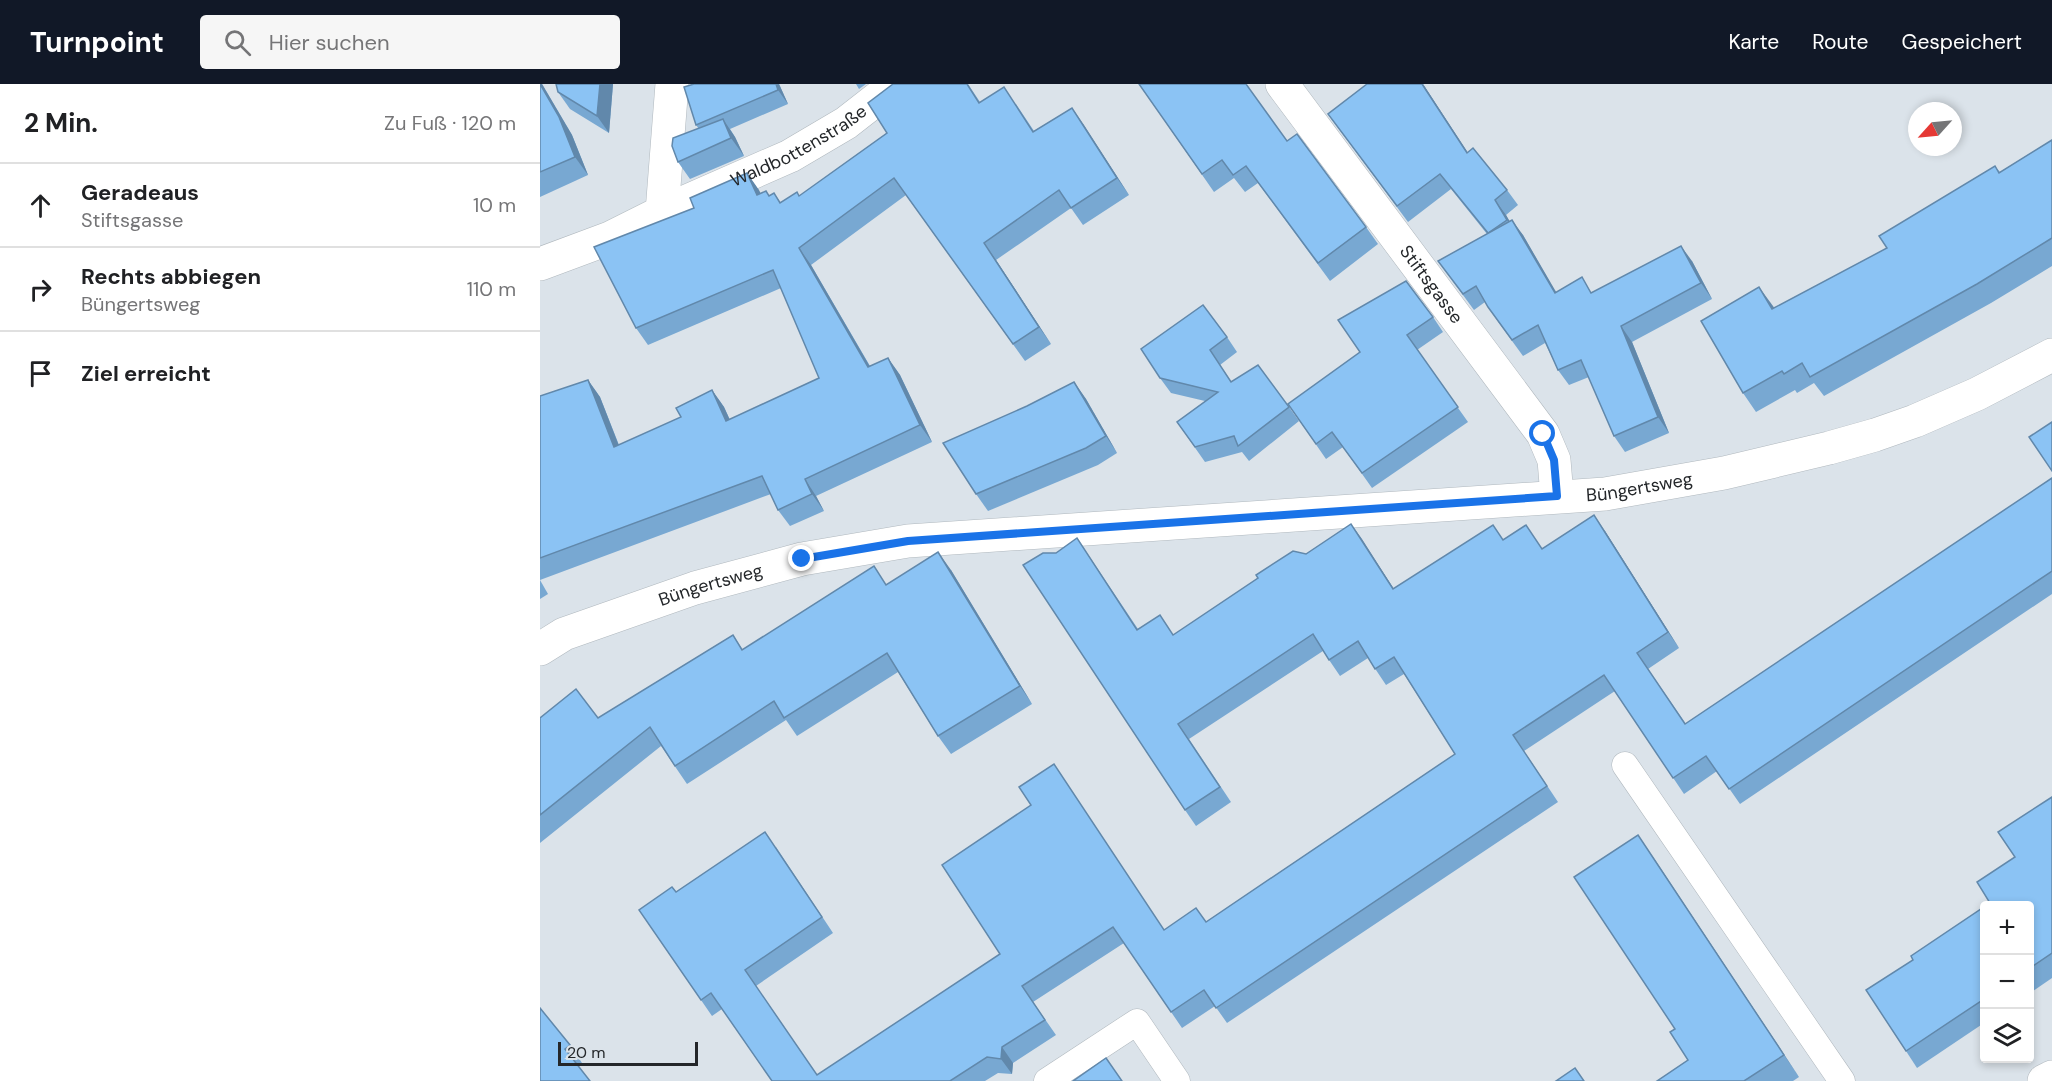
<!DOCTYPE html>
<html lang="de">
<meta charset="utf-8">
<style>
:root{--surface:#fff;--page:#f6f6f6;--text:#202124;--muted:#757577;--line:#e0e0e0;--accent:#111827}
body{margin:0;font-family:"DM Sans",sans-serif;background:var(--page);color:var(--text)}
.controls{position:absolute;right:18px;bottom:18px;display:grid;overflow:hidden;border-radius:6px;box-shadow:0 3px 9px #0003}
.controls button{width:54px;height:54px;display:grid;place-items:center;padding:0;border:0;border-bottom:2px solid var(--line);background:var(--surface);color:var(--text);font:30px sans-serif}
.compass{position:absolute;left:1368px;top:18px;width:54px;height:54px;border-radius:50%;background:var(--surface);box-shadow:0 3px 9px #0003;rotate:243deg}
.scale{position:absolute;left:18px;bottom:15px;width:140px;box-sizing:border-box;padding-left:6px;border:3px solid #24272a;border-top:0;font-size:16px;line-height:21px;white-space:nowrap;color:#24272a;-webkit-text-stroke:4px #dbe3ea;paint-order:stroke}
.stop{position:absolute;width:18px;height:18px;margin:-14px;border:4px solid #1a73e8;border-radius:50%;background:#fff}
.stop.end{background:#1a73e8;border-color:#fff;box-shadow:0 2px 6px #0008}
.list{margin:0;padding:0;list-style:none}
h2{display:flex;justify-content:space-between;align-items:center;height:78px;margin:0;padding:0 24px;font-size:26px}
h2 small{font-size:20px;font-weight:400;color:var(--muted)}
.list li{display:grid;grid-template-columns:39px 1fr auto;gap:18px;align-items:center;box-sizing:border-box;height:84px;padding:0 24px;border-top:2px solid var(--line)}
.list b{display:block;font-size:22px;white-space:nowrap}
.list p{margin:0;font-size:20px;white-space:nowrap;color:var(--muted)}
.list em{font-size:20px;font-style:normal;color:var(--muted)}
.icon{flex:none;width:33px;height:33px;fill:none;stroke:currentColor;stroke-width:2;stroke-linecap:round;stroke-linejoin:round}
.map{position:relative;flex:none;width:1512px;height:997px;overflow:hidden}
header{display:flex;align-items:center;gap:36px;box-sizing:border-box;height:84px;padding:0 30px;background:var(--accent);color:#fff}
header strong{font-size:28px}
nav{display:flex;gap:33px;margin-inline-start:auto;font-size:21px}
.search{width:420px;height:54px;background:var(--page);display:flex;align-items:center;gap:15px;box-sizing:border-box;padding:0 21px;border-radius:6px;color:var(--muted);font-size:22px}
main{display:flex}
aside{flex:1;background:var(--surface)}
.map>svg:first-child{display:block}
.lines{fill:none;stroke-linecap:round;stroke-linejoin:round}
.service-casing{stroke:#b0b8be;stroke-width:27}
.minor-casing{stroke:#b0b8be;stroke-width:34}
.service{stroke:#fff;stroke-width:26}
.minor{stroke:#fff;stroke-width:33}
.wall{fill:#78a8d2}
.shaded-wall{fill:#6188ab}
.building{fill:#8bc3f4;stroke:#6188ab;stroke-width:1.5}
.route{stroke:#1a73e8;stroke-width:8}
.labels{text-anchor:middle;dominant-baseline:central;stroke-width:5;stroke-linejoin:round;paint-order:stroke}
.street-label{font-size:18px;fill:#24272a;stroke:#dbe3ea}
</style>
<header>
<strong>Turnpoint</strong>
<div class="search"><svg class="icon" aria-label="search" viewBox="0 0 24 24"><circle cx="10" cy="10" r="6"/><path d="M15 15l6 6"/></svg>Hier suchen</div>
<nav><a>Karte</a><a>Route</a><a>Gespeichert</a></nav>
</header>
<main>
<aside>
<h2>2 Min.<small>Zu Fuß · 120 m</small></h2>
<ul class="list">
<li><svg class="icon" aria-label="ahead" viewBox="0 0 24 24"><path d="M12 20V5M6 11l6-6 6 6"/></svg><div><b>Geradeaus</b><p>Stiftsgasse</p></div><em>10 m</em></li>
<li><svg class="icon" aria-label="right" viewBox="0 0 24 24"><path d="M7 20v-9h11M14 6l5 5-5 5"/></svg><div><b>Rechts abbiegen</b><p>Büngertsweg</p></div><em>110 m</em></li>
<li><svg class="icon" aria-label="arrive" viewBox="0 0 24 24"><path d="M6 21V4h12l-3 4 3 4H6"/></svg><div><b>Ziel erreicht</b></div></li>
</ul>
</aside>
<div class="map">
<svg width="1512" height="997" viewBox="0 0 1512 997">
<rect width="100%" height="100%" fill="#dbe3ea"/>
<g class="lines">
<defs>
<g id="service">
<path d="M 1085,681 L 1302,997"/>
<path d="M 507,997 L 597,938 L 637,997"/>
</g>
<g id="minor">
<path id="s1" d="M 742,0 L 1003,350 L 1014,376 L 1017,412"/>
<path id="s2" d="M 122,128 L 250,72 L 306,39 L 356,0"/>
<path d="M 0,180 L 70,154 L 122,128 L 132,0"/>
<path id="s3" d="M 0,565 L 24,550 L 155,504 L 262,475 L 368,457 L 1065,410 L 1184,389 L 1289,364 L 1335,351 L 1375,337 L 1437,310 L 1512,271"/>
<path d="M 1504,997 L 1512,993"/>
</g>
</defs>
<use href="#service" class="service-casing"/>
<use href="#minor" class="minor-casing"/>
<use href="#service" class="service"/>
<use href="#minor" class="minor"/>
</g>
<g class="wall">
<path d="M 0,0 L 2,0 L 32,51 L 48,91 L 0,113 Z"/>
<path d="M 16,0 L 73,0 L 69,49 L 30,25 L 18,8 Z"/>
<path d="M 154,0 L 239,0 L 248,20 L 190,45 L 195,53 L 204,72 L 150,95 L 138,78 L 159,45 L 156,41 Z"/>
<path d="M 316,0 L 326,0 L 319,5 Z"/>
<path d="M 353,0 L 428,0 L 440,18 L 476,20 L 494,47 L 532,24 L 589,111 L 543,141 L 531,124 L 456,176 L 511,260 L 485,277 L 366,111 L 271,181 L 330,282 L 348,274 L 360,291 L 392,358 L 276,412 L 284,427 L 250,442 L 238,426 L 231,410 L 0,496 L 0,312 L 48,296 L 60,313 L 79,361 L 141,333 L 172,306 L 184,323 L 190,336 L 279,294 L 241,204 L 108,261 L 96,244 L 154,124 L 207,89 L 221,110 L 229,112 L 234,109 L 241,119 L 260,112 L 347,49 Z"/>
<path d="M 599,0 L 747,57 L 826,143 L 838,160 L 790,197 L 718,99 L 705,108 L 694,94 L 674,108 Z"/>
<path d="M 883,0 L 927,68 L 967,106 L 978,121 L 966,131 L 969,137 L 983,151 L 1016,209 L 1052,208 L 1152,177 L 1172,215 L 1092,258 L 1129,349 L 1085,368 L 1074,352 L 1049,293 L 1029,301 L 1018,286 L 1005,259 L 983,272 L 959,239 L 945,218 L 934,226 L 898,177 L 947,150 L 911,105 L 868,138 L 788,30 Z"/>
<path d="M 1512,56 L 1512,182 L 1451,219 L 1284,312 L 1274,299 L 1257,309 L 1255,306 L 1216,328 L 1203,309 L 1234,225 L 1347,164 L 1455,82 L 1460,88 Z"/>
<path d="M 893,233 L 903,248 L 877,266 L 928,338 L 832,404 L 803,363 L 786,375 L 748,320 Z"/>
<path d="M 687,253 L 697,268 L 680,281 L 691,297 L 749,323 L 759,337 L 709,377 L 702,368 L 665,378 L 637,338 L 665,317 L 631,309 L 620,294 Z"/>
<path d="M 534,298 L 546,315 L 577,369 L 558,381 L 448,427 L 436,410 L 487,322 Z"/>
<path d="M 1512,394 L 1512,510 L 1200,720 L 1177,687 L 1144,710 L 1075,607 L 984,667 L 1018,718 L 687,939 L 675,922 L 642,944 L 584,859 L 493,918 L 516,951 L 473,979 L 472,990 L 458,989 L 445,997 L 232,997 L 182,925 L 172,932 L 99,826 L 136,808 L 236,763 L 293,849 L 216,902 L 277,991 L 460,870 L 402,781 L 625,846 L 666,838 L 915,670 L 864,590 L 846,601 L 828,574 L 800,592 L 783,567 L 649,655 L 691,718 L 656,742 L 645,726 L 516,469 L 537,454 L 598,545 L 634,551 L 766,470 L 811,440 L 854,505 L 964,456 L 1002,465 L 1065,447 L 1139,564 L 1108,585 L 1146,640 Z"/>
<path d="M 411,486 L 492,620 L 411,670 L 398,652 L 358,588 L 257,652 L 246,636 L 147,700 L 121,662 L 0,759 L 0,634 L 58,634 L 193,551 L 203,566 L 347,500 Z"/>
<path d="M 0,496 L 8,510 L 0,515 Z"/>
<path d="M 1512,713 L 1512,894 L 1490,909 L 1490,822 L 1475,773 Z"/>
<path d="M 1113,773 L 1259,993 L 1253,997 L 1117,997 L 1148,976 L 1135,945 Z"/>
<path d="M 1444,823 L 1444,939 L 1377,984 L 1366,967 L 1373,876 Z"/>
<path d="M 0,924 L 30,961 L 42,979 L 39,982 L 0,997 Z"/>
</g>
<g class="shaded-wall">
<path d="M 0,0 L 2,0 L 32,51 L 48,91 L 35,73 Z"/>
<path d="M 60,0 L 73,0 L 69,49 L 57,32 Z"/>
<path d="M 236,0 L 239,0 L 248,20 L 238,6 Z"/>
<path d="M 882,0 L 883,0 L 938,84 L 927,69 Z"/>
<path d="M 532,24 L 544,41 L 589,111 L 577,94 Z"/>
<path d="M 183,35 L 195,53 L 204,72 L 191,54 Z"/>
<path d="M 207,89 L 219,106 L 229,128 L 217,111 Z"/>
<path d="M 955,116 L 966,131 L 978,151 L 967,136 Z"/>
<path d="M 972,136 L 983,151 L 1026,225 L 1015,209 Z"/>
<path d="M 444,159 L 456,176 L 511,260 L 499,243 Z"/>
<path d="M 1141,162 L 1152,177 L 1172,215 L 1161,199 Z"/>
<path d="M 259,164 L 271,181 L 340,300 L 328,283 Z"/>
<path d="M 1219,203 L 1233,222 L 1246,244 L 1232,225 Z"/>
<path d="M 1081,242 L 1092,258 L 1129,349 L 1118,333 Z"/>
<path d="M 348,274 L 360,291 L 392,358 L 380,341 Z"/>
<path d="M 48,296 L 60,313 L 86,380 L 74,363 Z"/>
<path d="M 534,298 L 546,315 L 577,369 L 566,352 Z"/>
<path d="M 172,306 L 184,323 L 198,354 L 186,337 Z"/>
<path d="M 265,395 L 276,412 L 284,427 L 272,410 Z"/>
<path d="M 1054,431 L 1065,447 L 1139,564 L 1128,548 Z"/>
<path d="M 811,440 L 822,455 L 864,521 L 853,505 Z"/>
<path d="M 398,468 L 411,486 L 492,620 L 480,602 Z"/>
<path d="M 1098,751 L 1113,773 L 1259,993 L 1244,971 Z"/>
<path d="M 462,963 L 473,979 L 472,990 L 461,975 Z"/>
</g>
<g class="building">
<path d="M 0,0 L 19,33 L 35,73 L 0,88 Z"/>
<path d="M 16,0 L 60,0 L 57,32 L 18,8 Z"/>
<path d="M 154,0 L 236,0 L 238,6 L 156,41 L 144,3 Z"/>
<path d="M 353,0 L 427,0 L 439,19 L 464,3 L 493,48 L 532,24 L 577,94 L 531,124 L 519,106 L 444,159 L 499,243 L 473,260 L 354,94 L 259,164 L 328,283 L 348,274 L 380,341 L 265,395 L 272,410 L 238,426 L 222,392 L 0,474 L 0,312 L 48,296 L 74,363 L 141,333 L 136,324 L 172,306 L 186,337 L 279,294 L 233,186 L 96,244 L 54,163 L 154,124 L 150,114 L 207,89 L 217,111 L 226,107 L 229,112 L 234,109 L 240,119 L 257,108 L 259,112 L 347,49 L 328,19 Z"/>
<path d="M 599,0 L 706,0 L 747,57 L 757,50 L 826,143 L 778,179 L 706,82 L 693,91 L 682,76 L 662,90 Z"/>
<path d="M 827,0 L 882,0 L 927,69 L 933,64 L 967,106 L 955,116 L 967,136 L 948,149 L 900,90 L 857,122 L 788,30 Z"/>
<path d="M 183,35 L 191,54 L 138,78 L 132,62 L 133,54 Z"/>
<path d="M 1512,56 L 1512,154 L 1437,200 L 1270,293 L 1262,279 L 1244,290 L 1242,287 L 1203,309 L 1161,237 L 1219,203 L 1232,225 L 1347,164 L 1339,152 L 1455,82 L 1459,89 Z"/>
<path d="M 972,136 L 1015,209 L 1042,193 L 1051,209 L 1141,162 L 1161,199 L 1081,242 L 1118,333 L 1074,352 L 1041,276 L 1018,286 L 998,241 L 972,256 L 948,223 L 936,202 L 923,210 L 898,177 Z"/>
<path d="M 866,197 L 893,233 L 867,251 L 918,323 L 822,389 L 792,348 L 776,360 L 748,320 L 820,268 L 798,236 Z"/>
<path d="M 663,221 L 687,253 L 670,266 L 691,298 L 718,281 L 749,323 L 698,362 L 694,352 L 655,363 L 637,338 L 678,308 L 620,294 L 601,265 Z"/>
<path d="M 534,298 L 566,352 L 546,364 L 436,410 L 403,359 L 487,322 Z"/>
<path d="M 1512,338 L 1512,387 L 1489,353 Z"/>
<path d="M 1512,394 L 1512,487 L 1189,705 L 1166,672 L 1133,694 L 1064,591 L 973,651 L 1007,702 L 676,924 L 664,906 L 631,928 L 573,843 L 482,902 L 505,936 L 462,963 L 461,975 L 447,973 L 410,997 L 232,997 L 171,909 L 161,916 L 99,826 L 132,803 L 136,808 L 225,748 L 282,833 L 205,886 L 277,991 L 460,870 L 402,781 L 491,721 L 479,703 L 514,680 L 624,846 L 656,824 L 666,838 L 915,670 L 854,573 L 835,585 L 818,557 L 789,576 L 773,550 L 638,640 L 680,703 L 645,726 L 483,481 L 503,469 L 516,469 L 537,454 L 597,546 L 620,531 L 633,551 L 718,494 L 716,491 L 753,467 L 766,470 L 811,440 L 853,505 L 953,441 L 963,456 L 986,441 L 1002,465 L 1054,431 L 1128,548 L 1097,569 L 1145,640 Z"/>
<path d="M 398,468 L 480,602 L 398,652 L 347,569 L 244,634 L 234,617 L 135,682 L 110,643 L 0,731 L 0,634 L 36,605 L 58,634 L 193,551 L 202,566 L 334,482 L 346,501 Z"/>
<path d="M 1512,713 L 1512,869 L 1490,884 L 1490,822 L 1446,822 L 1450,819 L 1437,798 L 1475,773 L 1458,748 Z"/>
<path d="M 1098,751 L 1244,971 L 1204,997 L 1117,997 L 1148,976 L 1130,948 L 1135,945 L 1034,793 Z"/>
<path d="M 1444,823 L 1444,915 L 1366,967 L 1326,906 L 1373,876 L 1371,872 Z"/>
<path d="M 0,924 L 30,961 L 25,965 L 50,997 L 0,997 Z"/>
<path d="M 566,974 L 582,997 L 533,997 Z"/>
<path d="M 1035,984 L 1044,997 L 1016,997 Z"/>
</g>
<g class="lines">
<path class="route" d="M 262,475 L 368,457 L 1017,412 L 1014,376 L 1003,350"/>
</g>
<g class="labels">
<g class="street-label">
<text stroke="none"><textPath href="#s2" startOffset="152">Waldbottenstraße</textPath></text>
<text stroke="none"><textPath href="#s1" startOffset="250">Stiftsgasse</textPath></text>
<text stroke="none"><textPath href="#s3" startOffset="1119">Büngertsweg</textPath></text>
<text stroke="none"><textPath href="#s3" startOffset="183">Büngertsweg</textPath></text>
</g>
</g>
</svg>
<div class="controls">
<button>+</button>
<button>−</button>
<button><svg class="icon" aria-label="layers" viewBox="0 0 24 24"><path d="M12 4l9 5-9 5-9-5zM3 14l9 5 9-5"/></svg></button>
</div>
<svg class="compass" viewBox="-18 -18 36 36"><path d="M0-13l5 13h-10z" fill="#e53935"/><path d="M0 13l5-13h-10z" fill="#757577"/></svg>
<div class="scale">20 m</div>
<div class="stop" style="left:1003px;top:350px"></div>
<div class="stop end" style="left:262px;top:475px"></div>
</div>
</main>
